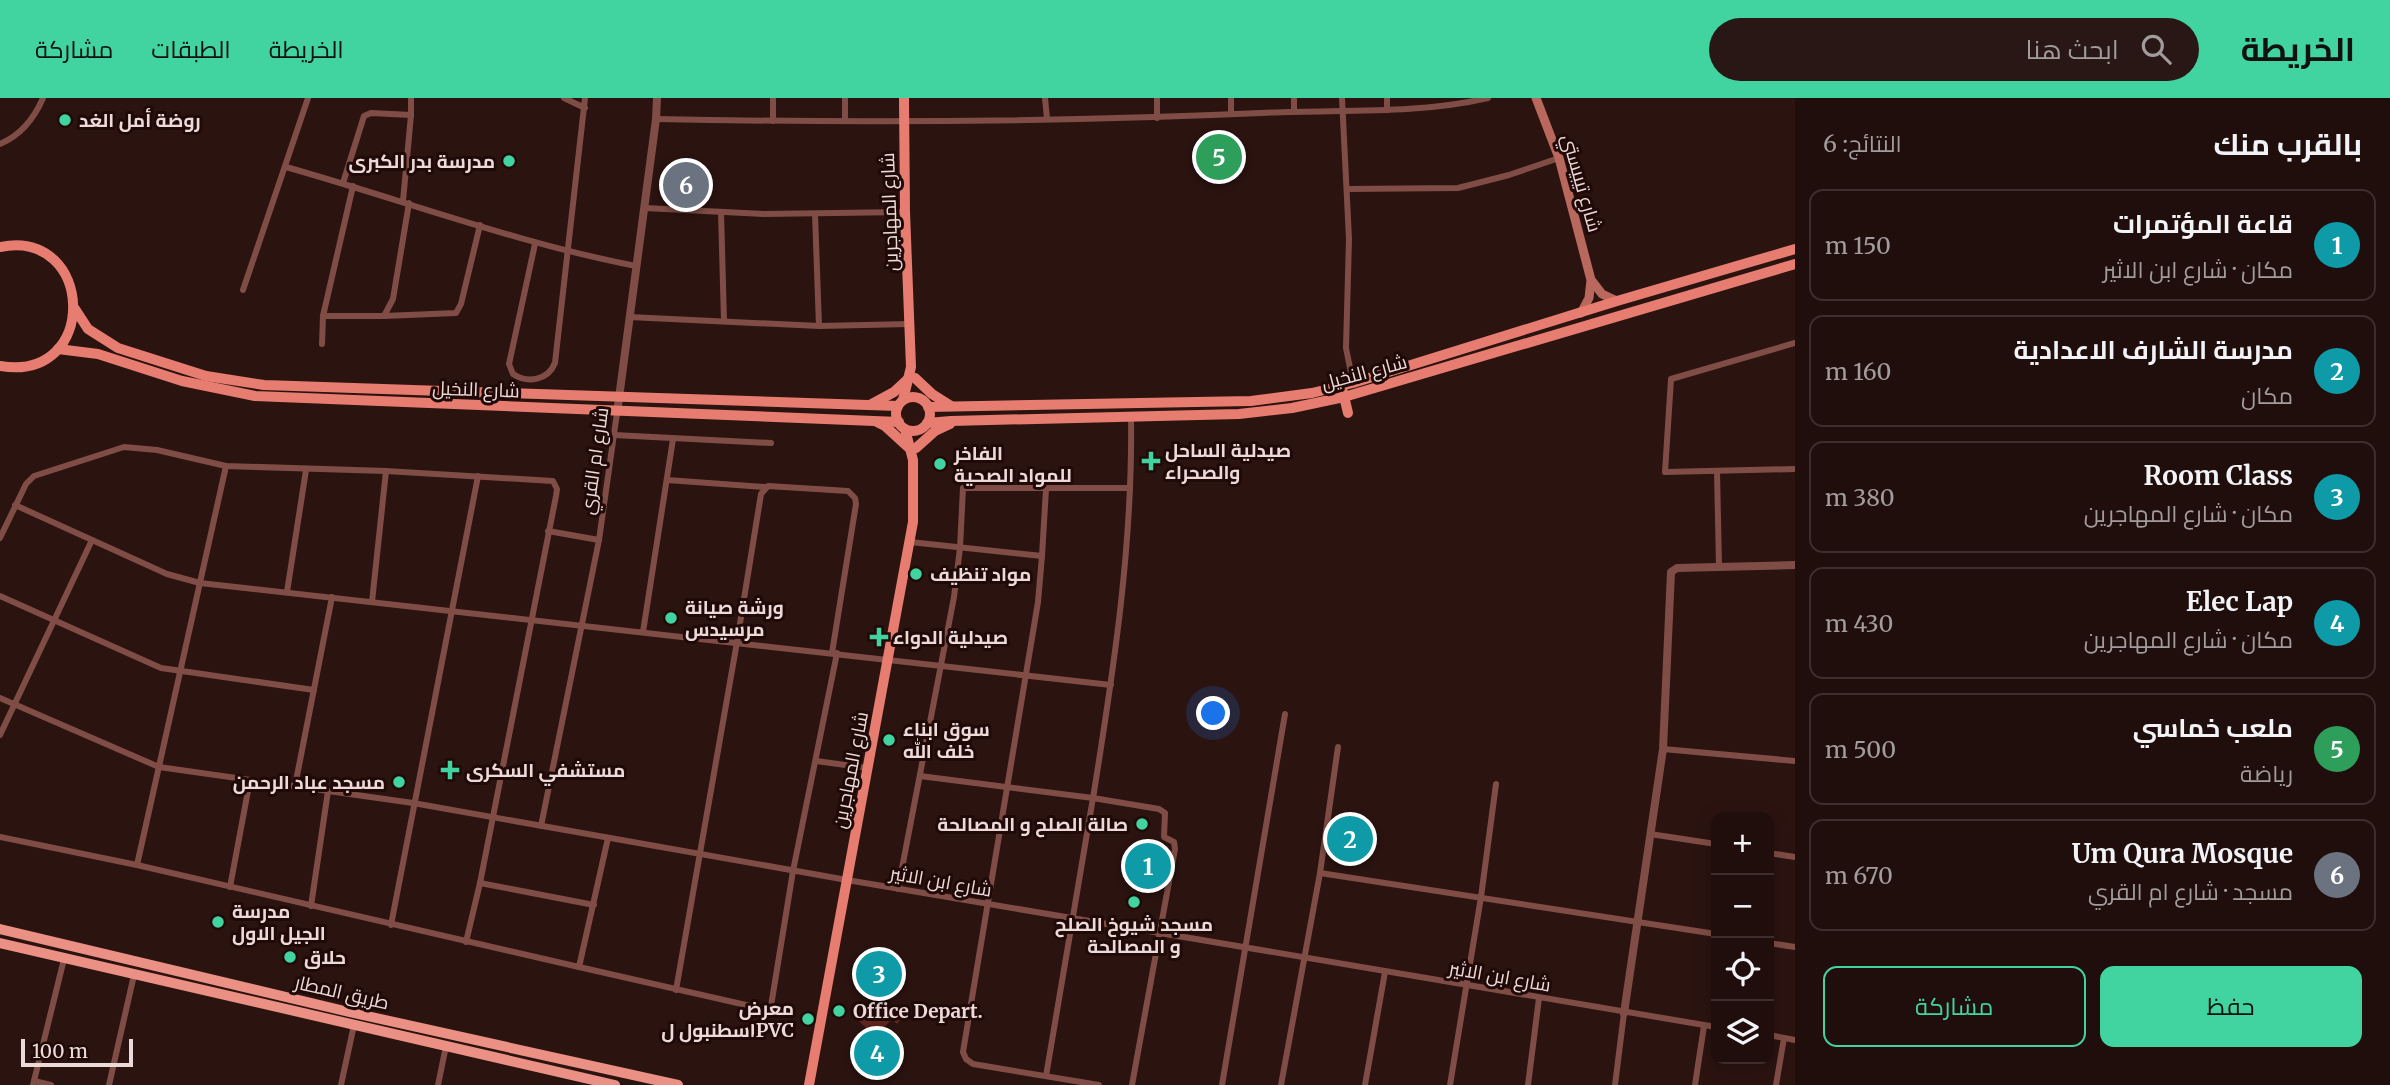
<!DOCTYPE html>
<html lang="ar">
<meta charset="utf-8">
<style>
:root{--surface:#200e0c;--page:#281715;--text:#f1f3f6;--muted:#a29c9d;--line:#3d2e2d;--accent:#42d4a0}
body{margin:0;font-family:Merriweather,Cairo,serif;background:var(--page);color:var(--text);direction:rtl}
.controls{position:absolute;right:21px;bottom:21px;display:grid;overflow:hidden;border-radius:14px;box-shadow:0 4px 18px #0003}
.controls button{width:63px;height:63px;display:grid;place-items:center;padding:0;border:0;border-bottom:2px solid var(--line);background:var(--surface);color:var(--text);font:35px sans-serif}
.scale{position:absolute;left:21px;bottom:18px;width:112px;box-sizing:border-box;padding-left:7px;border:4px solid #ecdad8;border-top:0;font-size:19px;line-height:24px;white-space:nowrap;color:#ecdad8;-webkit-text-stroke:5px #200a08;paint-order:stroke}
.you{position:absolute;left:1214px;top:616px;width:24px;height:24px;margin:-18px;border:5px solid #fff;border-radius:50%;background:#1a73e8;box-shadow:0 0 0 10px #1a73e833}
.badge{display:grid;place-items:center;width:46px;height:46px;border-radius:50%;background:var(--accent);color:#fff;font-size:23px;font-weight:700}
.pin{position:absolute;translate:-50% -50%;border:4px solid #fff;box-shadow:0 2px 7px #0006}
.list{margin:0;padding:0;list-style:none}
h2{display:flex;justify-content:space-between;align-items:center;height:91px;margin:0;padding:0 28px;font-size:30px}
h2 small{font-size:23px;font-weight:400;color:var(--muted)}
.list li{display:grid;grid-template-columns:46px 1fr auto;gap:21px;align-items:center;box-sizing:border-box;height:112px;margin:0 14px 14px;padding:0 14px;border:2px solid var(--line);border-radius:14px}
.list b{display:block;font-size:26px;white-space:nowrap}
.list p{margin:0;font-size:23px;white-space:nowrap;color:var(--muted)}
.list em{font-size:23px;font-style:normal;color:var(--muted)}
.actions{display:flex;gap:14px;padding:21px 28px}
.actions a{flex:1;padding:16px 0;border:2px solid var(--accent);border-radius:14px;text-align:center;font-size:24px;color:var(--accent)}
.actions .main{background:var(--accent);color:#111}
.icon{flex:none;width:38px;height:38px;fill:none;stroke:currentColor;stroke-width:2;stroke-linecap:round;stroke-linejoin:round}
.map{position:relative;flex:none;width:1795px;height:987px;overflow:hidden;direction:ltr}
header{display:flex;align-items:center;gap:42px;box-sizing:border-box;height:98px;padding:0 35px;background:var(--accent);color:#111}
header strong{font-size:33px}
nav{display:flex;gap:38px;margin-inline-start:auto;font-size:24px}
.search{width:490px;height:63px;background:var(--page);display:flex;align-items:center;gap:18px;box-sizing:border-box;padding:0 24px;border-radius:38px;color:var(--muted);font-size:26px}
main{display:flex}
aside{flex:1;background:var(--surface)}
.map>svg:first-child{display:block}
.green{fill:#5f241e}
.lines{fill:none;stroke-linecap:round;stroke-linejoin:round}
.minor{stroke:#804d46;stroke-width:6}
.tertiary{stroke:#804d46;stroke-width:8}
.secondary{stroke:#b9685e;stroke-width:9}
.primary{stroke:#e67d70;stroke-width:10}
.trunk{stroke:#eb9084;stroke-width:10}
.poi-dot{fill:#42d4a0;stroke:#200a08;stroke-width:2.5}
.labels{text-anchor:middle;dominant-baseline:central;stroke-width:6;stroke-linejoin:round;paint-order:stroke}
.poi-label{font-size:19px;font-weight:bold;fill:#ecdad8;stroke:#200a08;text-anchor:start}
.street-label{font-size:19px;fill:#ecdad8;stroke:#200a08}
</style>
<header>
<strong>الخريطة</strong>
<div class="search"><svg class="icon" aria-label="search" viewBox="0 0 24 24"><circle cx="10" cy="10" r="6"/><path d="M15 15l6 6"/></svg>ابحث هنا</div>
<nav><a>الخريطة</a><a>الطبقات</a><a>مشاركة</a></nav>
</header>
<main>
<aside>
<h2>بالقرب منك<small>النتائج: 6</small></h2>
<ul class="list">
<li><span class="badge" style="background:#0f9aa8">1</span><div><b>قاعة المؤتمرات</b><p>مكان · شارع ابن الاثير</p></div><em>150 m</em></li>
<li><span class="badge" style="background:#0f9aa8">2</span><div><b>مدرسة الشارف الاعدادية</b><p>مكان</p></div><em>160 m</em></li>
<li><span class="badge" style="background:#0f9aa8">3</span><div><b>Room Class</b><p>مكان · شارع المهاجرين</p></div><em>380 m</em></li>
<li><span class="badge" style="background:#0f9aa8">4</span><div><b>Elec Lap</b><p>مكان · شارع المهاجرين</p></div><em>430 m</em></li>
<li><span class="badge" style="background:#2e9e5b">5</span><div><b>ملعب خماسي</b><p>رياضة</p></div><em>500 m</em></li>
<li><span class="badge" style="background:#6b7280">6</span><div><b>Um Qura Mosque</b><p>مسجد · شارع ام القري</p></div><em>670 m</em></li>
</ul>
<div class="actions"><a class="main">حفظ</a><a>مشاركة</a></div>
</aside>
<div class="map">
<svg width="1795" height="987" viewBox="0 0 1795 987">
<rect width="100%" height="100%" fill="#2b1310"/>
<g class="green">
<path d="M 1242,47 L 1242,70 L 1196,70 L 1196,48 Z"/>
<path d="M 877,896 L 902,920 L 897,926 L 892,921 L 881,933 L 886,938 L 881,945 L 854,918 Z"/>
</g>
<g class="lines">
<g class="minor">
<path d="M 564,0 L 585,10"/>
<path d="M 773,0 L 773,23"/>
<path d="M 1045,0 L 1047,21"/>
<path d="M 1157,0 L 1157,20"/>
<path d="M 1342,0 L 1349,141 L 1346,250 L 1353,285"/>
<path d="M 1387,0 L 1387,12"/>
<path d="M 1294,13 L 1294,0"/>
<path d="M 1231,16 L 1231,0"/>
<path d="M 656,21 C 858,25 1060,24 1261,15 C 1337,11 1414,17 1488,0"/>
<path d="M 845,23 L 845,0"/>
<path d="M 0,46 C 21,37 34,21 43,0"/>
<path d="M 286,69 C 403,102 517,145 636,168"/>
<path d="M 343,85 L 364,18 L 371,15 L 411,17"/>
<path d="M 1347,91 L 1458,90 L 1509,77 L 1559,60"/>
<path d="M 403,103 L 411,17 L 411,0"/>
<path d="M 645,110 L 764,116 L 905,114"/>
<path d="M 721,114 L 724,223"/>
<path d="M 815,116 L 819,228"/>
<path d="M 535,146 L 509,266 L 513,276 C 528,286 548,282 555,265 L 585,0"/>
<path d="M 243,192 L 308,0"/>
<path d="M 323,218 L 384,218 L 393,201 L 409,105"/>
<path d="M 384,218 L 456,215 L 461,206 L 480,127"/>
<path d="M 629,219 L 819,228 L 910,226"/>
<path d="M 1795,245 L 1671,281 L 1665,374 L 1795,371"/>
<path d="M 322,246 L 323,218 L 353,88"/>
<path d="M 614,337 L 771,345"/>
<path d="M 1717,373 L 1719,469"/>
<path d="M 667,382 L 765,389"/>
<path d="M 15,407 L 167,476 L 200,485 L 1111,587"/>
<path d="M 548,433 L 599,442"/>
<path d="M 0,440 L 26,386 L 34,378 L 124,349 L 157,352 L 226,368 L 386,373 L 553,383 L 557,391 L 556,398 L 480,785 L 466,844"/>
<path d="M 910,444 L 1042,458 L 1046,391"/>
<path d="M 1042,458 L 1038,504 L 963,954 L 966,961 L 973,966 L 1099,987"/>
<path d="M 287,494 L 306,372"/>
<path d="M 0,498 L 161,570 L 314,592"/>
<path d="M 372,504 L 386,373"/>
<path d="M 643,534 L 673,341"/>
<path d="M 0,600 L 159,669 L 413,705 L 847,782 L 1716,929"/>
<path d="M 0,637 L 92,442"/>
<path d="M 1663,651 L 1795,663"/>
<path d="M 816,663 L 868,670"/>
<path d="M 920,678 L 1093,700 L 1159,711 L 1165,715 L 1164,739 L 1174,744 L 1175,751 L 1132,987"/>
<path d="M 295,688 L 332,499"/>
<path d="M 541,728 L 599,442 L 617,315"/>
<path d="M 1650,736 L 1716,746"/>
<path d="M 0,739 L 137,767 L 579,869 L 608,740"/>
<path d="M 1769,755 L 1795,759"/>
<path d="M 137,767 L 226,368"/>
<path d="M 1320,775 L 1716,836"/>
<path d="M 480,785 L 594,807"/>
<path d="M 230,789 L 250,682"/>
<path d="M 898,791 L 954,499 L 960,450 L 963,390 L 1130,390"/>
<path d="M 311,808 L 328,693"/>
<path d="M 391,827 L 478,378"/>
<path d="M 1769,845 L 1795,849"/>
<path d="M 579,869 L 764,911 L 771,908 L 793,773 L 837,555"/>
<path d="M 676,892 L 737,544 L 761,396 L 768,388 L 848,393 L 855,400 L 856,406 L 832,555"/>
<path d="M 1769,937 L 1795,942"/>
<path d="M 1046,978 C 1062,884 1078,789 1094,694 C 1114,569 1133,445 1131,318"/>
<path d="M 34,983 L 51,987"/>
<path d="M 33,987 L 64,861"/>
<path d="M 109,987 L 134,877"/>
<path d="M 341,987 L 354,927"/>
<path d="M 438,987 L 446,948"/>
<path d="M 1222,987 L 1285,616"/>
<path d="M 1281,987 L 1320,775 L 1338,649"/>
<path d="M 1365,987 L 1385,874"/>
<path d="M 1450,987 L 1481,799 L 1496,686"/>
<path d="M 1528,987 L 1539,900"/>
<path d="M 1615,987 L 1624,915"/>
<path d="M 1695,987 L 1704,928"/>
<path d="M 1776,987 L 1784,940"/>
</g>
<g class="tertiary">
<path d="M 617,315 L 656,21 L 657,0"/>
<path d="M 1624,915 L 1663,651 L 1671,474 L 1677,470 L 1795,467"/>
</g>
<g class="secondary">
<path d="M 1536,0 L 1559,60 L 1591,182 L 1589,200 L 1581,215"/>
<path d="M 1592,183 L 1602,196 L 1617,203"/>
</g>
<g class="primary">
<path d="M 0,149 C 95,130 100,285 0,268"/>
<path d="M 75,211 L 88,231 L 118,250 L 206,278 L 264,287 L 898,308"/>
<path d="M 58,251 L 98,256 L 182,283 L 255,298 L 899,324"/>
<path d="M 915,280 L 932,296 L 951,308"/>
<path d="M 1343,294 L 1348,315"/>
<circle cx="913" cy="316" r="17"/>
<path d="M 903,302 L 911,269 L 905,114 L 904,0"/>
<path d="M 870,307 L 894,294 L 908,281"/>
<path d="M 928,309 L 1251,303 L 1312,295 L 1353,285 L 1617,203 L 1795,151"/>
<path d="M 877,324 L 885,328 L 908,349"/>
<path d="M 927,325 L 951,323 L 1239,316 L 1292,310 L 1344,299 L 1795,166"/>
<path d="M 916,350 L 935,333 L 950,326"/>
<path d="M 809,987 L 913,424 L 913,362 L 905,331"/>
</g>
<g class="trunk">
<path d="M 0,831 L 349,914 L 678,987"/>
<path d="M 0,845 L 615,987"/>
</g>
</g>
<g class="poi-dot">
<circle cx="65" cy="22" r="7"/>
<circle cx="509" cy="63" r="7"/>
<path d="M1147.5 352.5h7v7h7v7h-7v7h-7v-7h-7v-7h7z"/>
<circle cx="940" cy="366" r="7"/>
<circle cx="916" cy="476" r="7"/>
<circle cx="671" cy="520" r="7"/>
<path d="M875.5 528.5h7v7h7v7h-7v7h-7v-7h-7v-7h7z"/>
<circle cx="889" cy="642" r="7"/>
<path d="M446.5 661.5h7v7h7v7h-7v7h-7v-7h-7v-7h7z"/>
<circle cx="399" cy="684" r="7"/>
<circle cx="1142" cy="726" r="7"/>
<circle cx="1134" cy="804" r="7"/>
<circle cx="218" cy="824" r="7"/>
<circle cx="290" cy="859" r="7"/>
<circle cx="839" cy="913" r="7"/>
<circle cx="808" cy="921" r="7"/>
</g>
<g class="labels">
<g class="poi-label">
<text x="79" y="22">روضة أمل الغد</text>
<text x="495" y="63" text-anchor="end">مدرسة بدر الكبرى</text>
<text x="1165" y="352">صيدلية الساحل<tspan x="1165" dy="22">والصحراء</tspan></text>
<text x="954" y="355">الفاخر<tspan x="954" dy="22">للمواد الصحية</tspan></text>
<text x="930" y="476">مواد تنظيف</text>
<text x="685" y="509">ورشة صيانة<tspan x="685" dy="22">مرسيدس</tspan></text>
<text x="893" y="539">صيدلية الدواء</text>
<text x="903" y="631">سوق ابناء<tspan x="903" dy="22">خلف الله</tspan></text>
<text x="466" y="672">مستشفي السكرى</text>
<text x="385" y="684" text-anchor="end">مسجد عباد الرحمن</text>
<text x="1128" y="726" text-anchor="end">صالة الصلح و المصالحة</text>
<text x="232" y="813">مدرسة<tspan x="232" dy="22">الجيل الاول</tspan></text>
<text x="1134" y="826" text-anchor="middle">مسجد شيوخ الصلح<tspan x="1134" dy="22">و المصالحة</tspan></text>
<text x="304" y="859">حلاق</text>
<text x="794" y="910" text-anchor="end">معرض<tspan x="794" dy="22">اسطنبول لPVC</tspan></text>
<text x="853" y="913">Office Depart.</text>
</g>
<g class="street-label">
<text transform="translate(1582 85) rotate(74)">شارع تيبيستي</text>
<text transform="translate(889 114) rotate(-92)">شارع المهاجرين</text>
<text transform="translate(1364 274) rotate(-15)">شارع النخيل</text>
<text transform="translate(476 291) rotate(2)">شارع النخيل</text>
<text transform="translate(594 363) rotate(-82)">شارع ام القري</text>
<text transform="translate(850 672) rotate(-79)">شارع المهاجرين</text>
<text transform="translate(941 783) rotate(10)">شارع ابن الاثير</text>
<text transform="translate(1500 878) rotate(10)">شارع ابن الاثير</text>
<text transform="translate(342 894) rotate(13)">طريق المطار</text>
</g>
</g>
</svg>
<div class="controls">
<button>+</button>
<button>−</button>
<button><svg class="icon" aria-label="locate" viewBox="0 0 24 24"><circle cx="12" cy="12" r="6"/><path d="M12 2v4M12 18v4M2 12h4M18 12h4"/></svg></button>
<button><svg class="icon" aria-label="layers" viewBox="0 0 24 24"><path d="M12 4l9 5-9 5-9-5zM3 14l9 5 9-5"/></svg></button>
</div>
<div class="scale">100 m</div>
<div class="you"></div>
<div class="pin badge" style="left:1148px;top:768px;background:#0f9aa8">1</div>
<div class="pin badge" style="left:1350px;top:741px;background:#0f9aa8">2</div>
<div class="pin badge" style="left:879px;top:876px;background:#0f9aa8">3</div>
<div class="pin badge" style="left:877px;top:955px;background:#0f9aa8">4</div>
<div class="pin badge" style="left:1219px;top:59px;background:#2e9e5b">5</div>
<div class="pin badge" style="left:686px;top:87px;background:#6b7280">6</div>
</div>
</main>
